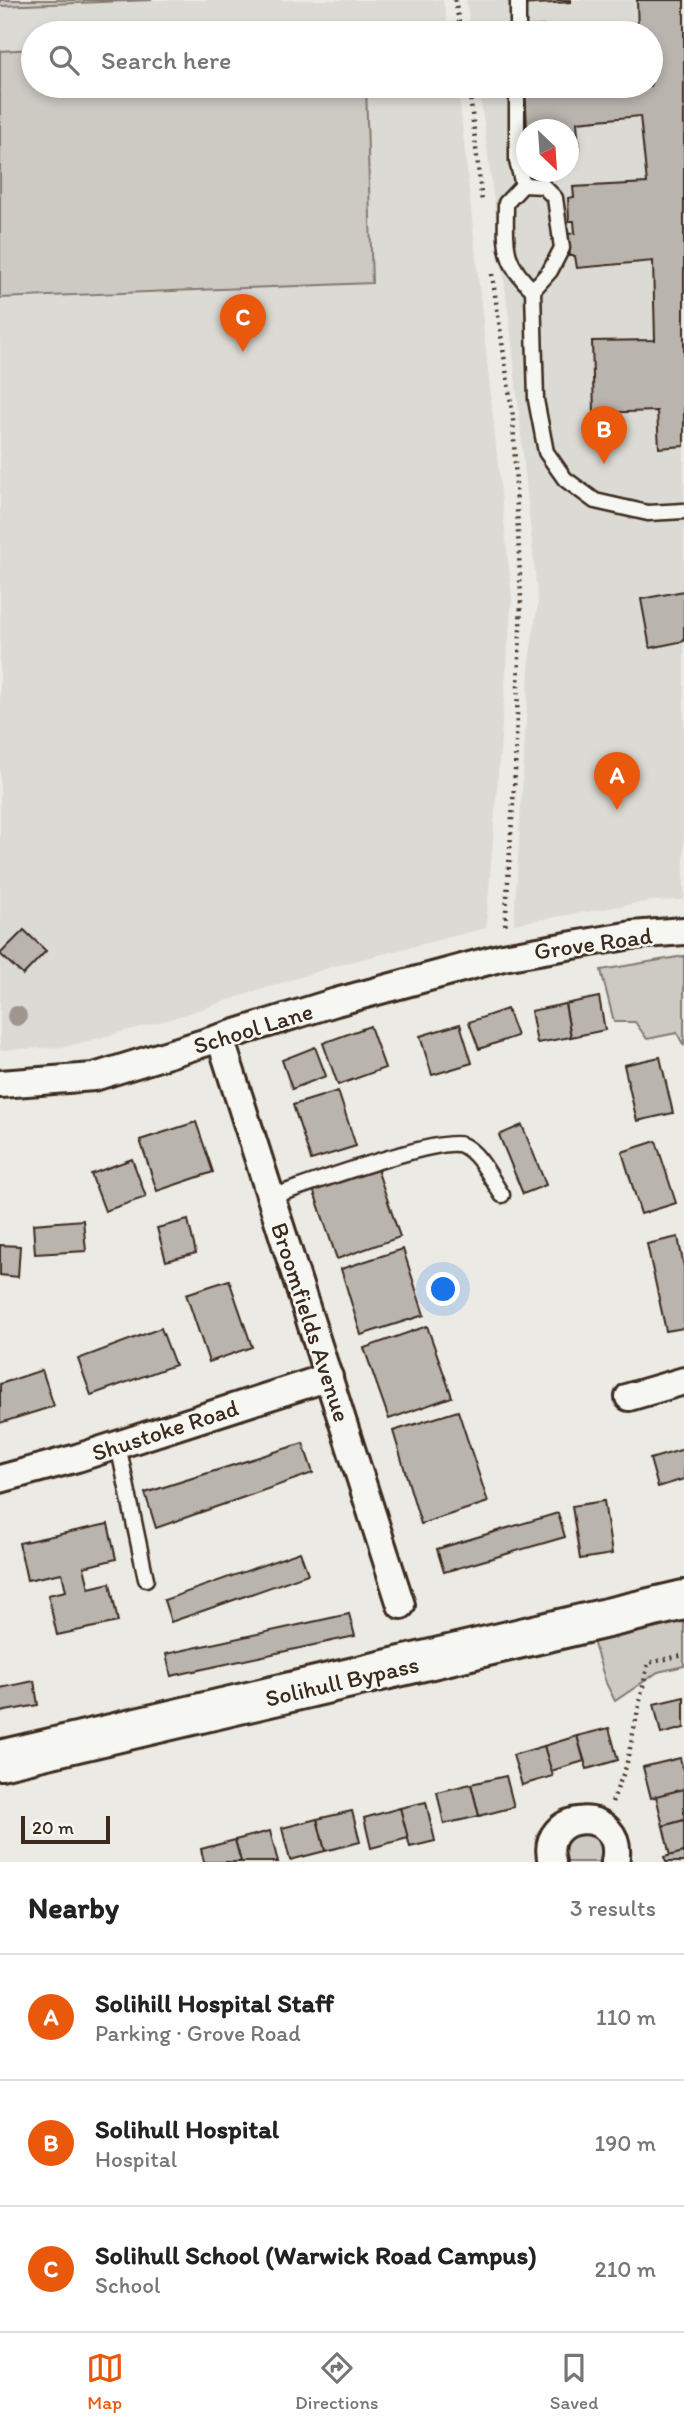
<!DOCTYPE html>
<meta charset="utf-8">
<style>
:root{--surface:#fff;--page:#f2f2f2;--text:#222;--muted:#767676;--line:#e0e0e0;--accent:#ea580c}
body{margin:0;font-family:Itim,sans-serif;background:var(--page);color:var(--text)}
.compass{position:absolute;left:516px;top:119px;width:63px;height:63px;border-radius:50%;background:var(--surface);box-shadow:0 4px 10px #0003;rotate:155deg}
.scale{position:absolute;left:21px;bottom:18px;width:89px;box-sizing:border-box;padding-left:7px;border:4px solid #3b2a1e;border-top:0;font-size:19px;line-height:24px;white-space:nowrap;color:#3b2a1e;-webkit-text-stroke:5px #f6f6f2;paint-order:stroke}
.you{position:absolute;left:444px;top:1290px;width:24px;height:24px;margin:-18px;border:5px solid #fff;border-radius:50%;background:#1a73e8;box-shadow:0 0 0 10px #1a73e833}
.badge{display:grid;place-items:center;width:46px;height:46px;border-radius:50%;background:var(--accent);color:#fff;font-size:23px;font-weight:700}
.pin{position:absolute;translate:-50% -58px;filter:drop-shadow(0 2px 4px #0008)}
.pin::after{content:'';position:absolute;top:37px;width:24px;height:21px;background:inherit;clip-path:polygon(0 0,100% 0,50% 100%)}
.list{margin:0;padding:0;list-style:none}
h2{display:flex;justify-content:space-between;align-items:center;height:91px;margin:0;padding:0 28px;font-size:30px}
h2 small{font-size:23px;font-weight:400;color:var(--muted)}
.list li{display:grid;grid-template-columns:46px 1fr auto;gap:21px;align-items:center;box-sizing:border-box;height:126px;padding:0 28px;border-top:2px solid var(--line)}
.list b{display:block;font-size:26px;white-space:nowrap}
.list p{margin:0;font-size:23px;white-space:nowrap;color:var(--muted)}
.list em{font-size:23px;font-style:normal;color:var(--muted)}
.icon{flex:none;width:38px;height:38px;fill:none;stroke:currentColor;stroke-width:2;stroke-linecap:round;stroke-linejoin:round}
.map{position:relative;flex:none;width:684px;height:1862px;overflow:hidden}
.search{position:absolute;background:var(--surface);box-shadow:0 4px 10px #0003;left:21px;right:21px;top:21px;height:77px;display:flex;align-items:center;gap:18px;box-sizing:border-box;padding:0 24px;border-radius:38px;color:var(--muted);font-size:26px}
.sheet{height:469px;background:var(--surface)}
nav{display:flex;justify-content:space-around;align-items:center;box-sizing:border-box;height:98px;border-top:2px solid var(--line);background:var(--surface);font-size:19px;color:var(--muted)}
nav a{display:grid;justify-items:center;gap:4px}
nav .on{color:var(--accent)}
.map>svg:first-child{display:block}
.built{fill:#dcdad4;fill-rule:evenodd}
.green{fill:#cdcac4;stroke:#847a71;stroke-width:2}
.building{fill:#bab4ae;stroke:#3b2a1e;stroke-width:2}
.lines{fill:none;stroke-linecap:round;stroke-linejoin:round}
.service-casing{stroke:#3b2a1e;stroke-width:19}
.minor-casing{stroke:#3b2a1e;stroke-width:32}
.trunk-casing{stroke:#3b2a1e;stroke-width:44}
.path{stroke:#3b2a1e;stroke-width:4.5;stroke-dasharray:2 5;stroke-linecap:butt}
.service{stroke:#f6f6f2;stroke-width:14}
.minor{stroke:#f6f6f2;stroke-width:26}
.trunk{stroke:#f6f6f2;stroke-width:38}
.tree{fill:#9f968f}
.labels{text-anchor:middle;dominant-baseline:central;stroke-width:5;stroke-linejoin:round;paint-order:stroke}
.street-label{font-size:24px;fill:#3b2a1e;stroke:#f6f6f2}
</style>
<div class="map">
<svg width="684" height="1862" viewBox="0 0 684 1862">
<rect width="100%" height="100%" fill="#ebeae5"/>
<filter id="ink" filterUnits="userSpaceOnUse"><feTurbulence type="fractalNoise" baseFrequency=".0143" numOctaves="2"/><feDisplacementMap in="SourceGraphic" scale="14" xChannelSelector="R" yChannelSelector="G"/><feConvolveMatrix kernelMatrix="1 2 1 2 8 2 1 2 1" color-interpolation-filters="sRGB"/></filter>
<g filter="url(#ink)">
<g class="built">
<path d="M 0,0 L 443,0 L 449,33 L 33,33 L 33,86 L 458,86 L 512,597 L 486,928 L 331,967 L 167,1020 L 65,1047 L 0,1050 Z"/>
<path d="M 466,0 L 684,0 L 684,900 L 651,901 L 514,924 L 530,654 L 538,603 L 510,325 L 479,86 L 651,86 L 651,33 L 471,33 ZM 526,130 L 568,130 L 568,172 L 526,172 Z"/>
</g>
<g class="green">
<path d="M 0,0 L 152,0 L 0,6 Z"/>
<path d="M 33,49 L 33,86 L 366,86 L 372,283 L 0,298 L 0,51 Z"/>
<path d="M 684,956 L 684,1046 L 677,1033 L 647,1039 L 635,1022 L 614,1022 L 601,970 Z"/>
<path d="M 684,1620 L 684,1666 L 658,1672 L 615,1701 L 606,1683 L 593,1641 Z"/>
<path d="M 577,1830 L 601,1838 L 604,1857 L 601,1862 L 565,1862 C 559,1847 566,1840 577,1830 Z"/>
</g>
<g class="building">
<path d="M 519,0 L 571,0 L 571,2 L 519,5 Z"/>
<path d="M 637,0 L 684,0 L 684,446 L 659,448 L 657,411 L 594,413 L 592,341 L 655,340 L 653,261 L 577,268 L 575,256 L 570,256 L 568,234 L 575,233 L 574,221 L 569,221 L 568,198 L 574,197 L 573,187 L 647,183 L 640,116 L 577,122 L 579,149 L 568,149 L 568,130 L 527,130 L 525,86 L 651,86 L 651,33 L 638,33 Z"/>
<path d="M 572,25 L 573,33 L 523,33 L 523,27 Z"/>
<path d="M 684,591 L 684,641 L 650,648 L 641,599 Z"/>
<path d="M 24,930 L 46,951 L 23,975 L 0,954 Z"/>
<path d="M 599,997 L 605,1030 L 571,1037 L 565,1004 Z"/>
<path d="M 565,1004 L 571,1037 L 537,1043 L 531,1011 Z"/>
<path d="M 507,1009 L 517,1036 L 479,1049 L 469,1022 Z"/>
<path d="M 460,1024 L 472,1063 L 432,1075 L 420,1036 Z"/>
<path d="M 370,1026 L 385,1068 L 338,1085 L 323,1043 Z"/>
<path d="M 315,1047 L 326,1076 L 292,1089 L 282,1060 Z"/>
<path d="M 660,1057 L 673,1113 L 637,1121 L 624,1065 Z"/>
<path d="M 338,1091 L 356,1146 L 311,1160 L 293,1105 Z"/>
<path d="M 196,1122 L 213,1172 L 157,1191 L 140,1140 Z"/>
<path d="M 522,1125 L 546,1185 L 523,1194 L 499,1135 Z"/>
<path d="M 656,1141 L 676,1203 L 641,1214 L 622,1152 Z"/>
<path d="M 132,1159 L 146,1197 L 105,1211 L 91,1174 Z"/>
<path d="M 376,1166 L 400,1237 L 337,1259 L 313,1189 Z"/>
<path d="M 83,1220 L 86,1251 L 35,1254 L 33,1224 Z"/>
<path d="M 188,1220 L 196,1253 L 166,1261 L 157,1228 Z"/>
<path d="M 678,1237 L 684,1267 L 684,1328 L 666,1331 L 647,1244 Z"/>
<path d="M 0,1245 L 20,1246 L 18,1277 L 0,1275 Z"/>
<path d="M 403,1249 L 424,1315 L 361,1335 L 341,1269 Z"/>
<path d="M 229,1280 L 252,1347 L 209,1362 L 186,1294 Z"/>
<path d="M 427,1326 L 452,1397 L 389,1419 L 364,1348 Z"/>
<path d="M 161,1328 L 175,1365 L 91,1395 L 78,1359 Z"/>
<path d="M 42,1370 L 54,1406 L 0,1423 L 0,1384 Z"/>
<path d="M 458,1411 L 488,1502 L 421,1524 L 393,1431 Z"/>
<path d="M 303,1443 L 313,1473 L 156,1528 L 145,1493 Z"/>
<path d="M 684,1449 L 684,1479 L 658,1487 L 650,1459 Z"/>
<path d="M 604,1501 L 612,1554 L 580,1559 L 572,1506 Z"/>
<path d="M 558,1513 L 565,1537 L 444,1572 L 437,1549 Z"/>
<path d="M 108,1524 L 116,1559 L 84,1567 L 89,1588 L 110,1583 L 118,1622 L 57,1635 L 48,1595 L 66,1591 L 62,1573 L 27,1580 L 19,1543 Z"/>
<path d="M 300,1552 L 308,1574 L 171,1622 L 164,1600 Z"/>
<path d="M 349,1614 L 355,1636 L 171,1676 L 166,1654 Z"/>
<path d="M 34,1681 L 38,1705 L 0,1712 L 0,1688 Z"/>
<path d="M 684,1697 L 684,1728 L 661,1734 L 654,1704 Z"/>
<path d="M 609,1728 L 618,1760 L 587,1769 L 577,1736 Z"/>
<path d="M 577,1736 L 584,1761 L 551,1771 L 544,1746 Z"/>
<path d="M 544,1746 L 553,1776 L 522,1785 L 513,1755 Z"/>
<path d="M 680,1758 L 684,1774 L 684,1789 L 651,1798 L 643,1767 Z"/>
<path d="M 506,1776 L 514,1807 L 479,1816 L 471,1784 Z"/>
<path d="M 471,1784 L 479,1816 L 444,1824 L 437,1792 Z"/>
<path d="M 684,1789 L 684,1820 L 663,1826 L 656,1796 Z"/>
<path d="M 426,1802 L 435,1841 L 410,1847 L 400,1808 Z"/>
<path d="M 400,1808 L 408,1838 L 371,1848 L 364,1818 Z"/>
<path d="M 352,1811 L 360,1842 L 325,1851 L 317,1819 Z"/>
<path d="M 317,1819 L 325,1851 L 290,1860 L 282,1828 Z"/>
<path d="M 684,1820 L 684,1852 L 670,1856 L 663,1826 Z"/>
<path d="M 270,1831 L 278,1862 L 241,1862 L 235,1840 Z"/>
<path d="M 235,1840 L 241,1862 L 204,1862 L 201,1849 Z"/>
<path d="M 684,1852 L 684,1862 L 666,1862 L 664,1857 Z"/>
</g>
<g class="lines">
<defs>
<g id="service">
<path d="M 518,33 L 518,0"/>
<path d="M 517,86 L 517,161 L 523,185"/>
<path d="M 533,290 C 501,261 506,243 506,203 L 523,185 L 543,186 L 555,198 L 562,248 L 550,271 L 533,290 L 536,400 L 546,452 L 565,479 L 595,501 L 648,513 L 684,511"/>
<path d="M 271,1197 C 301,1187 439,1136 462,1145 C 480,1153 491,1179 502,1195"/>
<path d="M 118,1445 L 146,1579"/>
</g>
<g id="minor">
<path d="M 220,1038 L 401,1605"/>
<path d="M 0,1084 L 94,1077 L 336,1002 L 503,957 L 632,935 L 684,931"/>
<path d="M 629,1397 L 684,1381"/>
<path d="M 0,1479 L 77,1458 L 329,1377"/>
<path d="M 552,1862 C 537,1809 627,1804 615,1862"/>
</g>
<path id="trunk" d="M 0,1760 L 684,1600"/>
</defs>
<use href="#service" class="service-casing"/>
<use href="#minor" class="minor-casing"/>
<use href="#trunk" class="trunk-casing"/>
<g class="path">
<path d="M 455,0 L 461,33"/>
<path d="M 469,86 L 482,203"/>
<path d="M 492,274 L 513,417 L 521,600 L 515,772 L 505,928"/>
<path d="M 612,1802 L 626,1767 L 648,1663 L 684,1655"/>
</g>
<use href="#service" class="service"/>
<use href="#minor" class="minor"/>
<use href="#trunk" class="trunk"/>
</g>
<circle class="tree" cx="17" cy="1016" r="10"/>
</g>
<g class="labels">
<g class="street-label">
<text transform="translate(593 943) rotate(-8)">Grove Road</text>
<text transform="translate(253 1028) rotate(-17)">School Lane</text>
<text transform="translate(311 1322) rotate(72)">Broomfields Avenue</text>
<text transform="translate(165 1430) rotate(-18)">Shustoke Road</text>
<text transform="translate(342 1681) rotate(-13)">Solihull Bypass</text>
</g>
</g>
</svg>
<svg class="compass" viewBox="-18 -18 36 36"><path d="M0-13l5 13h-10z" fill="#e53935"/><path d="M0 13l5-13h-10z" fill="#767676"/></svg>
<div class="scale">20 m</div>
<div class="you"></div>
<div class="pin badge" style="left:617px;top:810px">A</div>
<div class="pin badge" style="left:604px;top:464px">B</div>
<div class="pin badge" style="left:243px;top:352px">C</div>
<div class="search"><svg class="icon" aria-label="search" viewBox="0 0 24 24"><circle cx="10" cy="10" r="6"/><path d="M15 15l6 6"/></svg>Search here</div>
</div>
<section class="sheet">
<h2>Nearby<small>3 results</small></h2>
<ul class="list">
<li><span class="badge">A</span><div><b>Solihill Hospital Staff</b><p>Parking · Grove Road</p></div><em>110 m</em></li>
<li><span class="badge">B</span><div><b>Solihull Hospital</b><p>Hospital</p></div><em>190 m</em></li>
<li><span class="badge">C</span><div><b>Solihull School (Warwick Road Campus)</b><p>School</p></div><em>210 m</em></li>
</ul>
</section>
<nav>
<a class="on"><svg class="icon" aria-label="map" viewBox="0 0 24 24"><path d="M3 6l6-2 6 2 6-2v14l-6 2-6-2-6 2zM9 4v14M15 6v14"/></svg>Map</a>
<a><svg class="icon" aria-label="directions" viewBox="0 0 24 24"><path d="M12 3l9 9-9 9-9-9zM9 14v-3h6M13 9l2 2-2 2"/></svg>Directions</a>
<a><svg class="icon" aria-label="saved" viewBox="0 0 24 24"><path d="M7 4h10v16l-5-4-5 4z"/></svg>Saved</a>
</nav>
